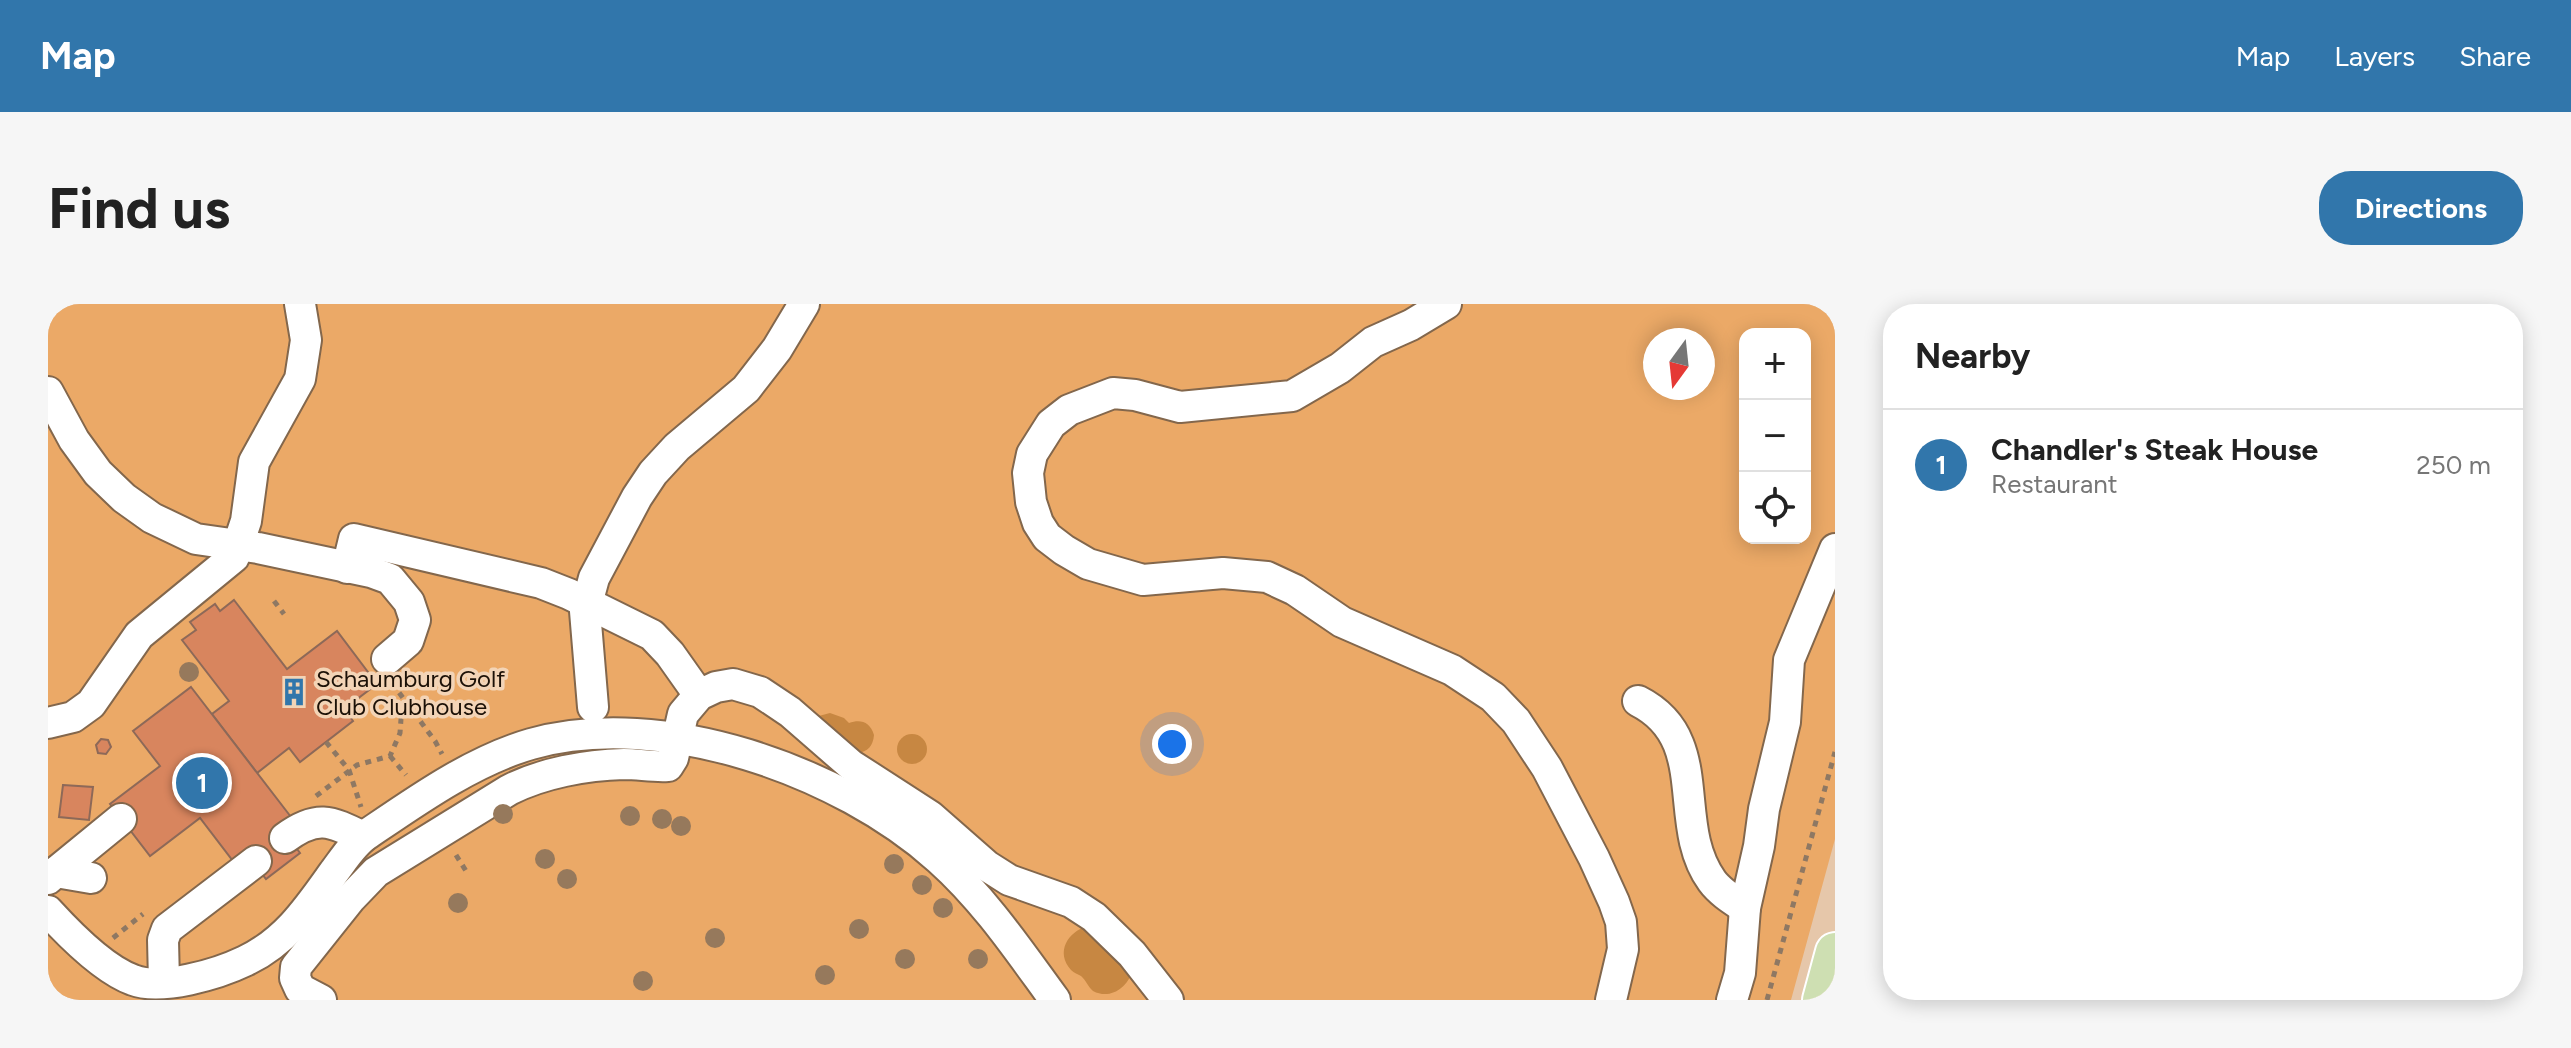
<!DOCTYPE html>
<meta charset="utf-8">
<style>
:root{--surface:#fff;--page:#f6f6f6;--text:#222;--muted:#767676;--line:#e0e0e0;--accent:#3176ab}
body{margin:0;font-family:Figtree,sans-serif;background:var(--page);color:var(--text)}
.controls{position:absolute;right:24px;top:24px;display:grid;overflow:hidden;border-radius:16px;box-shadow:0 4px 20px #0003}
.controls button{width:72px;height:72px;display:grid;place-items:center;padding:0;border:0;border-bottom:2px solid var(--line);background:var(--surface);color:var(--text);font:40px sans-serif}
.compass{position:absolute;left:1595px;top:24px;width:72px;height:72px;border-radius:50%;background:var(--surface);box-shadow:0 4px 20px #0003;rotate:195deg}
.you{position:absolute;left:1124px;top:440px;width:28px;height:28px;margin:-20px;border:6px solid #fff;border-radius:50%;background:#1a73e8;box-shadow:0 0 0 12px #1a73e833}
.badge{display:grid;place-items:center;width:52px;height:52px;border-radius:50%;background:var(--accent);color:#fff;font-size:26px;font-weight:700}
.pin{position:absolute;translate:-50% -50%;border:4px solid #fff;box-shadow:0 2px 8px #0006}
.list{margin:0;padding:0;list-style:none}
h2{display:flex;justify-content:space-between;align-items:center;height:104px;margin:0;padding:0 32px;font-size:34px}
h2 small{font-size:26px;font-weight:400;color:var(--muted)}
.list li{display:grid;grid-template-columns:52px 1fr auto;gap:24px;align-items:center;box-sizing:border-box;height:112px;padding:0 32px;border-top:2px solid var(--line)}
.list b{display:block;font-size:30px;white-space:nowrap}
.list p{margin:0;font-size:26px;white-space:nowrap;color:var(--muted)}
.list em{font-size:26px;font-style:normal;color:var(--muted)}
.icon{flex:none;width:44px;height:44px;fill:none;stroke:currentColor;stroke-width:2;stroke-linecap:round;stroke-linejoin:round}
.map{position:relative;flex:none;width:1787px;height:696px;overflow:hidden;border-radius:32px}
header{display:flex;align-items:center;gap:48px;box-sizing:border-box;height:112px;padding:0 40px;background:var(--accent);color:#fff}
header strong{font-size:38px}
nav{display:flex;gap:44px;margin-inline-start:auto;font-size:28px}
.intro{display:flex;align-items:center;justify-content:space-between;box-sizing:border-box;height:192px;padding:0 48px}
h1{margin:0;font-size:56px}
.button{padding:20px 36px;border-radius:32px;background:var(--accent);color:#fff;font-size:28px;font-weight:700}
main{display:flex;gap:48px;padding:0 48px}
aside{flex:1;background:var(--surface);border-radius:32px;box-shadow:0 4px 20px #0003}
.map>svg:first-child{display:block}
.green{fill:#eba967;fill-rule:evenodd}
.forest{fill:#c78742}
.building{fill:#d8855e;stroke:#8d6958;stroke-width:2}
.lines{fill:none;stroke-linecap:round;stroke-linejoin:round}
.minor-casing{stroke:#83674c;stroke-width:34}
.major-casing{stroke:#fff;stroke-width:42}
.path{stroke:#8e7863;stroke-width:5;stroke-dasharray:6 6;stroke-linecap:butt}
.minor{stroke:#fff;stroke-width:30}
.major{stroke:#cedfb2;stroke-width:38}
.tree{fill:#96795c}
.labels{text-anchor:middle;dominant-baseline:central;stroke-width:7;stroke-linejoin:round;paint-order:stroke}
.poi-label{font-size:24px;fill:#1c1107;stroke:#f3d4b6;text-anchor:start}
</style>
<header>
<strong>Map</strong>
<nav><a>Map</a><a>Layers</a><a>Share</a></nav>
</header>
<div class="intro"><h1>Find us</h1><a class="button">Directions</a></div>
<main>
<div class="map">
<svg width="1787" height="696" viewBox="0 0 1787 696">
<rect width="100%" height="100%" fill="#e6c7aa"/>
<path class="green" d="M 0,0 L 1787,0 L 1787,535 L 1743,696 L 0,696 ZM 1697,30 L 1757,30 L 1757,234 L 1697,234 ZM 1607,36 L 1655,36 L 1655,84 L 1607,84 Z"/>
<g class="forest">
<path d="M 782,409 L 796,414 L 801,419 C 813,415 822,418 826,431 C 825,442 820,448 809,449 L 767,413 Z"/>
<circle cx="864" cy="445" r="15"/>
<path d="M 1039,622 L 1084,668 C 1079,684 1062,696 1045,687 C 1040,683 1038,676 1033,672 C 1030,670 1026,669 1023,666 C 1007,648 1020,628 1039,622 Z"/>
</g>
<g class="building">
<path d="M 186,296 L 239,365 L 289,327 L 329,380 L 296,405 L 305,417 L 252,458 L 241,444 L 209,469 L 164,410 L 181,397 L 134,336 L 148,326 L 142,318 L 167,300 L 172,307 Z"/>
<path d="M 143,383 L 243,513 L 232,522 L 252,549 L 218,575 L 197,548 L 185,557 L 152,514 L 102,552 L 62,500 L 112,462 L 85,427 Z"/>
<path d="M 53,435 L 60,436 L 63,443 L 58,450 L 50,449 L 48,441 Z"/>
<path d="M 15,481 L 45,483 L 41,516 L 11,513 Z"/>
</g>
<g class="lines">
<defs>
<g id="minor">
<path d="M 1398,0 L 1363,21 L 1325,38 L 1292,64 L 1244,92 L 1132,103 L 1087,91 L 1065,89 L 1021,106 L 1003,120 L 984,150 L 980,169 L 983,198 L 990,219 L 999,233 L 1016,246 L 1040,260 L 1095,276 L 1175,269 L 1219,273 L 1247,286 L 1294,318 L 1404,366 L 1445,393 L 1468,417 L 1499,464 L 1546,554 L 1566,598 L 1573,618 L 1575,645 L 1563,696"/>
<path d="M 0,88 L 26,136 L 50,169 L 76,194 L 104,214 L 148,235 L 210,244 L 323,268 L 342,275 L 361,298 L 367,316 L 360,337 L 339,355"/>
<path d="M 299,264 L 306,235 L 493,279 L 521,290 L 604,331 L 622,350 L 651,391"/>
<path d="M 1590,397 C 1665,435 1622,519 1664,577 C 1672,588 1685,596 1697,604"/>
<path d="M 545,403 L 537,307 L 546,274 L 589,193 L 605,169 L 629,143 L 698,85 L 729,45 L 756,0"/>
<path d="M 0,419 L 25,413 L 43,400 L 91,331 L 186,253 L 198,217 L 206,158 L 252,75 L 258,36 L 252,0"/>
<path d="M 237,534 C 268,511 282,516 315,533"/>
<path d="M 8,568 L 73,515"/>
<path d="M 0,575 L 8,568 L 43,574"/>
<path d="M 0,607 C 21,630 55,665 85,676 C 113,687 170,670 197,657 C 238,638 261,603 286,568 C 296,555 305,540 318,531 C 368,497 424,457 483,440 C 614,403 793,467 891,555 C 937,596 971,647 1007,696"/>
<path d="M 116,678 L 115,636 L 119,625 L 208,557"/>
<path d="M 273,696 L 252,685 L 247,674 L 248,663 L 303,594 L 328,568 L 461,486 C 494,469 538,461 576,460 C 591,460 605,463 620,462 L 625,454 L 635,410 L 651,391 L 668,383 L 685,380 L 712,388 L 742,408 L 803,461 L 882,512 L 939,562 L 961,576 L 1023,598 L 1046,613 L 1084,650 L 1120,696"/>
<path d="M 1684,696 L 1692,669 L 1697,604 L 1711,542 L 1716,505 L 1737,418 L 1741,356 L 1787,245"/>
</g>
<path id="major" d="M 1774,696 L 1787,648"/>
</defs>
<use href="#minor" class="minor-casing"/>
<use href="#major" class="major-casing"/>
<g class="path">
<path d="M 226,297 L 236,310"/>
<path d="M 344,379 L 387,437 L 394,450"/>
<path d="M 278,438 L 301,466 L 313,503"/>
<path d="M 342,452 L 358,471"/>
<path d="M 268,492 L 309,461 L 342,452 L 352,429 L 353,415 L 364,407"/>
<path d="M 408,551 L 418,567"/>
<path d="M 65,634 L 95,610"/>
<path d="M 1719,696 L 1787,448"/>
</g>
<use href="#minor" class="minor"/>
<use href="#major" class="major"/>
</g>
<g class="tree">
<circle cx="141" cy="368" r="10"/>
<circle cx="455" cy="510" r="10"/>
<circle cx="582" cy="512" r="10"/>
<circle cx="614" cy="515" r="10"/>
<circle cx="633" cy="522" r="10"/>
<circle cx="497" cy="555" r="10"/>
<circle cx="846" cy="560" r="10"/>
<circle cx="519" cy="575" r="10"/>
<circle cx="874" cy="581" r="10"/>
<circle cx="410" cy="599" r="10"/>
<circle cx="895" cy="604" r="10"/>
<circle cx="811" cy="625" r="10"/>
<circle cx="667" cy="634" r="10"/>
<circle cx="857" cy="655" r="10"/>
<circle cx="930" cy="655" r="10"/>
<circle cx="777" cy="671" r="10"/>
<circle cx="595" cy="677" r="10"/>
</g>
<defs>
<symbol id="building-bare" viewBox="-9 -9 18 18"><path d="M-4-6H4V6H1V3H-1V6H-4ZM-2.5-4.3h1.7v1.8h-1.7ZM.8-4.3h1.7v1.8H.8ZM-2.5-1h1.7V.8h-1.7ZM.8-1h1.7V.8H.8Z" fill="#3176ab" stroke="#f3d4b6" stroke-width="2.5" paint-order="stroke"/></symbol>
</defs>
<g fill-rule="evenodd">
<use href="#building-bare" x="226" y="368" width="40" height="40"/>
</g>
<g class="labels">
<g class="poi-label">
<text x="268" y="374">Schaumburg Golf<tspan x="268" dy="28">Club Clubhouse</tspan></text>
</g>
</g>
</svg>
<div class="controls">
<button>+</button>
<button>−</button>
<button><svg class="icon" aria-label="locate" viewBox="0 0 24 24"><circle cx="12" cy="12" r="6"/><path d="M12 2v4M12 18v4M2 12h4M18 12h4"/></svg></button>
</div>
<svg class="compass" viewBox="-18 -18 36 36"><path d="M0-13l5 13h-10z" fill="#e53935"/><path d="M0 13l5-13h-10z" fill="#767676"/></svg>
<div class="you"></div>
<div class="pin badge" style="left:154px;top:479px">1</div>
</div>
<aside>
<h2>Nearby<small></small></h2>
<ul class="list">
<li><span class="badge">1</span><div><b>Chandler's Steak House</b><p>Restaurant</p></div><em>250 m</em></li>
</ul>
</aside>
</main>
